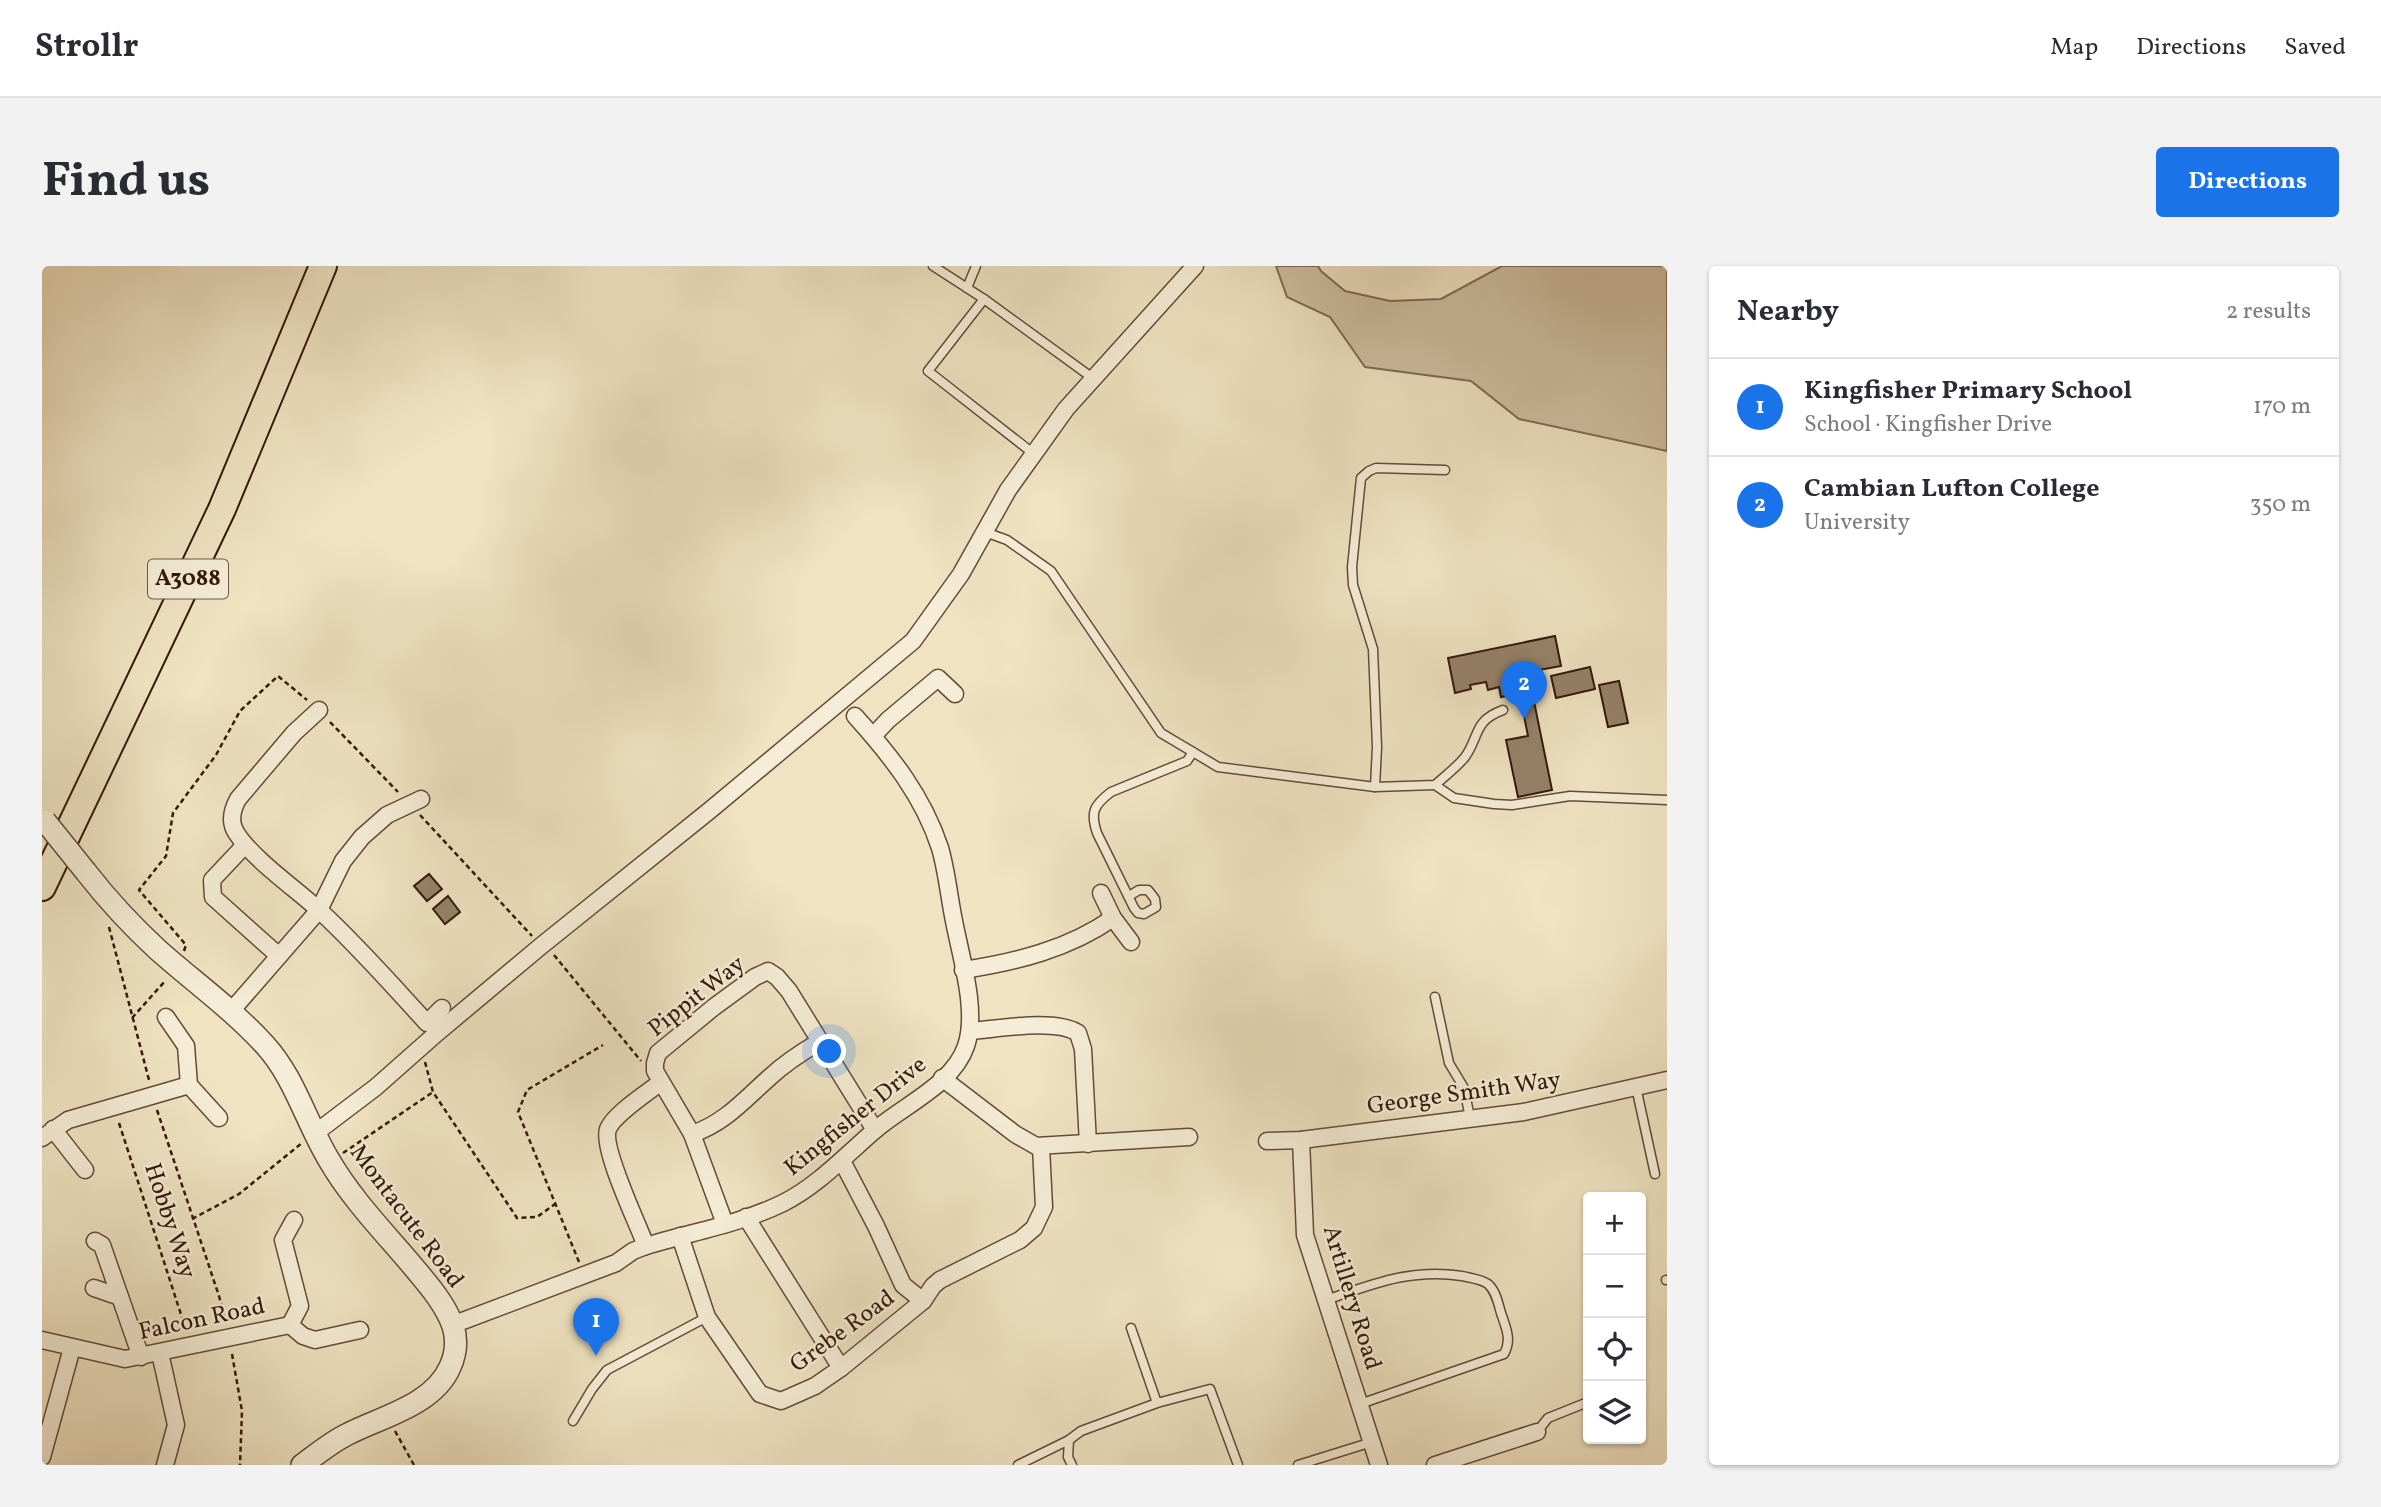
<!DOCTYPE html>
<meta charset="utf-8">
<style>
:root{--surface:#fff;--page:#f2f2f3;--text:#2b2b33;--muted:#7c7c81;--line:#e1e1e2;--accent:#1a73e8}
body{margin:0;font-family:Vollkorn,serif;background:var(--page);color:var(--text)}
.controls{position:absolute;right:21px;bottom:21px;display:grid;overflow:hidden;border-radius:7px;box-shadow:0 2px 5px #0004}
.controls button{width:63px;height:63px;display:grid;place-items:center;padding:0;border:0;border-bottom:2px solid var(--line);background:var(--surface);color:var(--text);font:35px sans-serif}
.you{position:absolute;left:788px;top:786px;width:24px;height:24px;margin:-18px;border:5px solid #fff;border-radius:50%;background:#1a73e8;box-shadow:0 0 0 10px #1a73e833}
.badge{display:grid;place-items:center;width:46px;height:46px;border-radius:50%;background:var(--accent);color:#fff;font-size:23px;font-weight:700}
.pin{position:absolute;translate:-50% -58px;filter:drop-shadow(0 2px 4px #0008)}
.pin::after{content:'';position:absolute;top:37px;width:24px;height:21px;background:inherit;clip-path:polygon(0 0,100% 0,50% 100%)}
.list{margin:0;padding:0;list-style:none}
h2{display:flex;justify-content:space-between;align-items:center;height:91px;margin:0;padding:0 28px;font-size:30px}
h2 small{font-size:23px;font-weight:400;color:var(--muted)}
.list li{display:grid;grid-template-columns:46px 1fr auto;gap:21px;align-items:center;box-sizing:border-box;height:98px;padding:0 28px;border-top:2px solid var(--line)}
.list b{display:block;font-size:26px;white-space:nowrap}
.list p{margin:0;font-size:23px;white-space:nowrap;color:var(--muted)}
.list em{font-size:23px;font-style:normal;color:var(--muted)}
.icon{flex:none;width:38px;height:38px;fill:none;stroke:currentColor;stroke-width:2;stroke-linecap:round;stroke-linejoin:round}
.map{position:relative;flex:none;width:1625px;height:1199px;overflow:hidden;border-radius:7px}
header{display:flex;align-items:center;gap:42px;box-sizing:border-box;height:98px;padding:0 35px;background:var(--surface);border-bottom:2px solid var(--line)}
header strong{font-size:33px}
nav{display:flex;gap:38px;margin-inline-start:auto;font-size:24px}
.intro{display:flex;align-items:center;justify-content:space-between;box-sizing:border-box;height:168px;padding:0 42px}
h1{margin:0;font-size:49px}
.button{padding:18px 32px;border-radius:7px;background:var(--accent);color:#fff;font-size:24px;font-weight:700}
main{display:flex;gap:42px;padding:0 42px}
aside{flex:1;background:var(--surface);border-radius:7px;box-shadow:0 2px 5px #0004}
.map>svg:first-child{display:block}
.green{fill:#cfc0a3;stroke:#826c56;stroke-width:2}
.building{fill:#96826a;stroke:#35180a;stroke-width:2}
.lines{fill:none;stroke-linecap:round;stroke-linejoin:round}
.service-casing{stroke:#644b38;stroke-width:11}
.minor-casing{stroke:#644b38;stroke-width:19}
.tertiary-casing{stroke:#644b38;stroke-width:24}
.trunk-casing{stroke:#35180a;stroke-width:30}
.path{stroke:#35180a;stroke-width:2.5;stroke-dasharray:5 3.5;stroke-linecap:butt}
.service{stroke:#f5edd7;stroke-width:8}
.minor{stroke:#f5edd7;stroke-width:16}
.tertiary{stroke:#f5edd7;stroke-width:21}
.trunk{stroke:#efe3c2;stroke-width:26}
.tertiary-bridge-casing{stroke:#644b38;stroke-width:24;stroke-linecap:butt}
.tertiary-bridge{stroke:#f5edd7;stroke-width:21}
.labels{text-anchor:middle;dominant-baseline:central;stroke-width:5;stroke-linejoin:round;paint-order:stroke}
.shield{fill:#f5edd7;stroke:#6f5848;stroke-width:2}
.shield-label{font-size:23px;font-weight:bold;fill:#35180a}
.street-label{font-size:24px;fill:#35180a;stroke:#f5edd7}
</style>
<header>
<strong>Strollr</strong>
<nav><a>Map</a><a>Directions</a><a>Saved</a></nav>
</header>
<div class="intro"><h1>Find us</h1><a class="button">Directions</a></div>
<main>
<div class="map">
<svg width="1625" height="1199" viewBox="0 0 1625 1199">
<rect width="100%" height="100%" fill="#efe3c2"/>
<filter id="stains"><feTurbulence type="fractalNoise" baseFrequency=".00286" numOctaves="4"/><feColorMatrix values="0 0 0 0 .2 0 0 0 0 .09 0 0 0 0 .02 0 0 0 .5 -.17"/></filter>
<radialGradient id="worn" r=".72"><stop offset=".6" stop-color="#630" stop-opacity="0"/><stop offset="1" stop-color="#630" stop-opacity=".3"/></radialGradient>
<path class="green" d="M 1234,0 L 1276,0 L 1279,5 L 1303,25 L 1348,35 L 1399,33 L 1460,0 L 1625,0 L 1625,185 L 1477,153 L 1429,115 L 1323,101 L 1288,51 L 1245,31 Z"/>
<g class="building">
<path d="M 1513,370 L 1519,400 L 1486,406 L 1510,524 L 1476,531 L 1464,474 L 1486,470 L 1480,440 L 1482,439 L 1480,427 L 1459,431 L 1457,421 L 1446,424 L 1444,416 L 1428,419 L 1429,423 L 1413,427 L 1406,392 Z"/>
<path d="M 1548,401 L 1553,423 L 1514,432 L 1509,410 Z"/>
<path d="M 1577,415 L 1586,457 L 1566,461 L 1557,419 Z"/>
<path d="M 387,608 L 400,623 L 385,635 L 372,620 Z"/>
<path d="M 406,630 L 418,646 L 403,658 L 391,643 Z"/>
</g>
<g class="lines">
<defs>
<g id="service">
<path d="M 891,0 L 942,33"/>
<path d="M 925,22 L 934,0"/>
<path d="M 992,188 L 886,105 L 942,33 L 1052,113"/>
<path d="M 943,266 L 965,274 L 1009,305 L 1119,467 L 1176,501 L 1333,521 L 1393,519 C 1403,510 1415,501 1423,491 C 1438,470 1431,455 1461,444"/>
<path d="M 1393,519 L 1412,532 L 1452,538 L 1470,539 L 1528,530 L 1625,534"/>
<path d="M 1333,521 L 1335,481 L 1331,383 L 1311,319 L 1310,301 L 1319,212 L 1327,205 L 1334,202 L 1403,204"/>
<path d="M 1087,630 L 1097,624 L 1106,624 L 1113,633 L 1114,641 L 1102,648 L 1096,647 L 1092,642 L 1055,567 C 1048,546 1052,539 1069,526 L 1145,495 L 1151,486"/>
<path d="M 1393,731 L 1407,797 L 1422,822 L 1428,852"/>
<path d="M 1594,821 L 1613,908"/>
<path d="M 1624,1014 L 1625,1014"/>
<path d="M 1284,1034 C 1331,1018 1369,1002 1420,1010 C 1428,1012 1439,1013 1446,1018 C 1454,1025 1456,1037 1459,1047 C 1464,1062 1470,1074 1462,1088 L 1318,1138"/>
<path d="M 1089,1062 L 1115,1137 L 1168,1123 L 1196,1199"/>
<path d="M 531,1155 L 550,1123 L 565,1104 L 665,1051"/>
<path d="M 1495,1166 L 1506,1152 L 1546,1136"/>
<path d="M 976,1199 L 1027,1174"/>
<path d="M 1030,1199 L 1026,1191 L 1027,1174 L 1039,1165 L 1115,1137"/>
<path d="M 1256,1199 L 1330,1176"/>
</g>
<g id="minor">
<path d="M 277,444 L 252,467 L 196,533 C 190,544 187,557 195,568 C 211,593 254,623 278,645 C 316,680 350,719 385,757 L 400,742"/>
<path d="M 831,470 L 846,454 L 896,412 L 913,428"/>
<path d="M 203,579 L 170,614 L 171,631 L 237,690"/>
<path d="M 1059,627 L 1071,652 L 1089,676"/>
<path d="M 921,704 C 974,696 1027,683 1071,652"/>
<path d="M 190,744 L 277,644 L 301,595 L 320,571 L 345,549 L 379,533"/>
<path d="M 124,751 L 144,780 L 147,819 L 177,852"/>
<path d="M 928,765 C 956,763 1013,752 1036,767 L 1041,783 L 1046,878"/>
<path d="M 900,812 L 973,868 L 994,880 L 1147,871"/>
<path d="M 11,863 L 43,904"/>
<path d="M 272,868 L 334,821 L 395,767 L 499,680 L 667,545 L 871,375 L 919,308 L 966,224 L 1024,143 L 1153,0"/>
<path d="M 650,868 C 683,857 703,833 728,811 C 743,797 760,786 777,776"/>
<path d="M 0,872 L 26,854 L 147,819"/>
<path d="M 1259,874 L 1263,969 L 1337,1199"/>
<path d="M 1225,875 L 1259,874 L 1482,846 L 1625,814"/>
<path d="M 800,895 L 834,960 L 861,1019 L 881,1035"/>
<path d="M 704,951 L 799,1102"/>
<path d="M 683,958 L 650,868 L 613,805 L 613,797 L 616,787 L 672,741 L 713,711 L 726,705 L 735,711 L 747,725 L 833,864"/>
<path d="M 638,970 L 665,1051 L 718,1128 L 739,1135 L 773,1120 L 799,1102 L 881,1035 L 891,1020 L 898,1014 L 978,974 L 992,962 L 1002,941 L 999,881"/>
<path d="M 53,975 L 60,979 L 99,1091"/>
<path d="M 604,980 C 596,958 559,882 566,863 C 572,848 605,827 619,816"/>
<path d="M 52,1022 L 78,1031"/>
<path d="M 248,1059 L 258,1040 L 241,974 L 252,954"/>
<path d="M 410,1059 L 574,997 L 591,985 L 604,980 C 650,966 698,958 741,937 C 775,920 803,890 832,865 C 860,840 911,819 924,780 C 936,745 919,692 912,655 C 907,631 905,606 898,582 C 881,530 849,490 813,450"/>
<path d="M 0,1074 L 83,1093 L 248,1059 L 261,1070 L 273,1074 L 318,1064"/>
<path d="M 118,1087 L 134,1159 L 123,1199"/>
<path d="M 0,1191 L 30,1082"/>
<path d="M 1393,1199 L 1495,1166"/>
</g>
<path id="tertiary" d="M 44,606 C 65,633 90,660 116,684 C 152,716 190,743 223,779 C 253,812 264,856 287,894 C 309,932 341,965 369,998 C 384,1016 403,1037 411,1060 C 415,1073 414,1088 408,1101 C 391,1140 338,1151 304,1169 C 288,1177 274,1189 260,1199"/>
<path id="trunk" d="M 0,621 L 180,243 L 281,0"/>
</defs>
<use href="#service" class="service-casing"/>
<use href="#minor" class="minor-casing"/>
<use href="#tertiary" class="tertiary-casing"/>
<use href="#trunk" class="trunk-casing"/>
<g class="path">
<path d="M 288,456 L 356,526"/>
<path d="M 378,549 L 490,670"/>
<path d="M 67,661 L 107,814"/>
<path d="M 142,685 L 144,679 L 97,624 L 124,590 L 131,547 L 174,489 L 198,445 L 236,410 L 265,434"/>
<path d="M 512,689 L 599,795"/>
<path d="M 90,752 L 124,714"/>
<path d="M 383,796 L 391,826 L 475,952 L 495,951 L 513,938"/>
<path d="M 115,844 L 177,1030 L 184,1057"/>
<path d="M 77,857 L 145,1067"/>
<path d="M 301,887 L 391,826"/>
<path d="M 150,953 L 197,928 L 260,877"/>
<path d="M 537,996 L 476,846 L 485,824 L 561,779"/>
<path d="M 190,1088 L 200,1145 L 198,1199"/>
<path d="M 353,1165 L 372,1199"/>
</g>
<use href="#service" class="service"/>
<use href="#minor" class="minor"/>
<use href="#tertiary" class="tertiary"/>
<use href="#trunk" class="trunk"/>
<defs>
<path id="tertiary-bridge" d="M 3,555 L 44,606"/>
</defs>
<use href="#tertiary-bridge" class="tertiary-bridge-casing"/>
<use href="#tertiary-bridge" class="tertiary-bridge"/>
</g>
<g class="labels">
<rect class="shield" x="106" y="293.5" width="80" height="39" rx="5"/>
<g class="shield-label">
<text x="146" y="313">A3088</text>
</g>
<g class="street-label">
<text transform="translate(655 731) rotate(-38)">Pippit Way</text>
<text transform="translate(1422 828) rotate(-8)">George Smith Way</text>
<text transform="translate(814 851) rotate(-39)">Kingfisher Drive</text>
<text transform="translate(364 951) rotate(53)">Montacute Road</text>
<text transform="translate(127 955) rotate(72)">Hobby Way</text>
<text transform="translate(1309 1032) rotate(73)">Artillery Road</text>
<text transform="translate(160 1054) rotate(-12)">Falcon Road</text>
<text transform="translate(801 1066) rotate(-36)">Grebe Road</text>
</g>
</g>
<rect width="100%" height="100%" filter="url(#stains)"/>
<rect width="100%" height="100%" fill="url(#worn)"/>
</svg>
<div class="controls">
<button>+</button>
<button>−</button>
<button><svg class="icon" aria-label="locate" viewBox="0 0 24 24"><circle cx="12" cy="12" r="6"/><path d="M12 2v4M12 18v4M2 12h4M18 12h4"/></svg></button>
<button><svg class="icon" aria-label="layers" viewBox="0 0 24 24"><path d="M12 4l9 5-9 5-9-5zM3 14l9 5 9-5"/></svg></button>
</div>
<div class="you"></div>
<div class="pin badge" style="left:554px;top:1090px">1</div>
<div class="pin badge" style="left:1482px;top:453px">2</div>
</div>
<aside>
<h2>Nearby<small>2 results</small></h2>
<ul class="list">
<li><span class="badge">1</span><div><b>Kingfisher Primary School</b><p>School · Kingfisher Drive</p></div><em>170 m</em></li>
<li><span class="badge">2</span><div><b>Cambian Lufton College</b><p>University</p></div><em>350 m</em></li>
</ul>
</aside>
</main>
